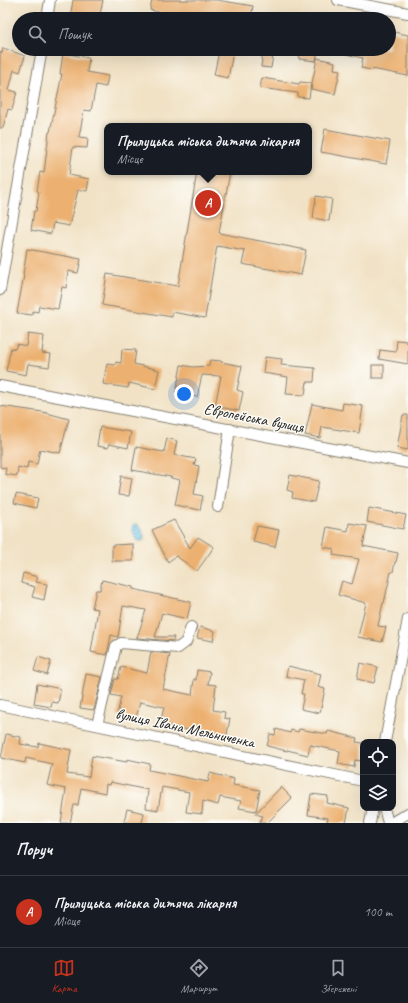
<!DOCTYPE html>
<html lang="uk">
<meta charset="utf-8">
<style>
:root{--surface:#171b24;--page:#20242c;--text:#f1f3f6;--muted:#9ea1a6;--line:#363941;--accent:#c8321e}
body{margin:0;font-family:Caveat,sans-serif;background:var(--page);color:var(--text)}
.controls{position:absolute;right:12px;bottom:12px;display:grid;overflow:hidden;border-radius:8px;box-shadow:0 4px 16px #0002}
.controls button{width:36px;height:36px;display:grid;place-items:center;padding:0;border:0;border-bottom:1px solid var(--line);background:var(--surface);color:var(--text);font:20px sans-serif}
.you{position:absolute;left:184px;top:394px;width:14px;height:14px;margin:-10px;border:3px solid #fff;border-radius:50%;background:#1a73e8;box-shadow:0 0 0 6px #1a73e833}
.badge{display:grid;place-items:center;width:26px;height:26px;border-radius:50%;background:var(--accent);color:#fff;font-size:13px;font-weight:700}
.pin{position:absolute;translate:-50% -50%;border:2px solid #fff;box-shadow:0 1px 4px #0006}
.popup{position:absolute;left:104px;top:123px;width:208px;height:52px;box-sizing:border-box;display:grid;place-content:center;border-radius:8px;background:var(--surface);filter:drop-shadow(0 1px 3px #0005);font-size:13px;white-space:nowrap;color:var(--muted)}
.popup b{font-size:15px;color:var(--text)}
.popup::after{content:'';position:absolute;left:50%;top:100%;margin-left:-8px;border:8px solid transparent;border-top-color:var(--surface)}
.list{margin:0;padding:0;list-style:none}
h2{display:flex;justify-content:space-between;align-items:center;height:52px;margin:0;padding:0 16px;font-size:17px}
h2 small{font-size:13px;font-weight:400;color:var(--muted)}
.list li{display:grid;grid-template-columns:26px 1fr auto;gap:12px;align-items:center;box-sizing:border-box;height:72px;padding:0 16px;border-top:1px solid var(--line)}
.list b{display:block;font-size:15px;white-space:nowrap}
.list p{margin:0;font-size:13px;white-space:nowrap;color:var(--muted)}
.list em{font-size:13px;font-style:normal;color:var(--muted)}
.icon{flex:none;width:22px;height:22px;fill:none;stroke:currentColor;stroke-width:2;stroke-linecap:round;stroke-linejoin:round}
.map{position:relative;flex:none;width:408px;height:823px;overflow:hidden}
.search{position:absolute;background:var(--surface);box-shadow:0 4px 16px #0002;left:12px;right:12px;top:12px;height:44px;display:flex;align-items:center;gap:10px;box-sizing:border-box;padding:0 14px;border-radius:22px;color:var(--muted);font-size:15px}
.sheet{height:124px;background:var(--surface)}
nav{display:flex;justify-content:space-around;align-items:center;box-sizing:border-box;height:56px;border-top:1px solid var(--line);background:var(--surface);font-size:11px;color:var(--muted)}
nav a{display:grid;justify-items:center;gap:2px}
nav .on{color:var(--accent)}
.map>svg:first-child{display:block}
.water{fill:#62bce0;stroke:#3f6c7e}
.building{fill:#ecb06f}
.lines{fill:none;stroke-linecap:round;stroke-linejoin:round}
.minor-casing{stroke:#867f70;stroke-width:12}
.minor{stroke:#fff;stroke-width:10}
.labels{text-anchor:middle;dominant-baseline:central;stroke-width:3;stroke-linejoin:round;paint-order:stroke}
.street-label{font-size:16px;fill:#1c1c1c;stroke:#fdfcf7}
</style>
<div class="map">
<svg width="408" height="823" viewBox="0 0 408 823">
<rect width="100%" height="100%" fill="#fdfcf7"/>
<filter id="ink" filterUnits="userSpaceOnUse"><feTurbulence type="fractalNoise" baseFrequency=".025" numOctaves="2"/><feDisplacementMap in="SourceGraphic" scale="8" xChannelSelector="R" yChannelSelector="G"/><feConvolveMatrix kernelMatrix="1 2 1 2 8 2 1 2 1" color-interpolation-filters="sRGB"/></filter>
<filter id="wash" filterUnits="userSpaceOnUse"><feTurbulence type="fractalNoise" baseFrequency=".012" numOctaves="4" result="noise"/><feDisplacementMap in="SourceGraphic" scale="16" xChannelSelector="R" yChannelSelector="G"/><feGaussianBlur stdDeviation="0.9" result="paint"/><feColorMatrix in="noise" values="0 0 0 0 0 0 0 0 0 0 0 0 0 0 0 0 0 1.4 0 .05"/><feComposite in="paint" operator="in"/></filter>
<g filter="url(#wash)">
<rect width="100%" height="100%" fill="#f1e2c5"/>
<path class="water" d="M 137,524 C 140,526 148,539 142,541 C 140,541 139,541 138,541 C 135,539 133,532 132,529 L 133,525 Z"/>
<g id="blocks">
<g class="building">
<path d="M 73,0 L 103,0 L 99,19 L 70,19 Z"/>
<path d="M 152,0 L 217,0 L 253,6 L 251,19 L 187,19 L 150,10 Z"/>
<path d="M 389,31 L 408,35 L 408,76 L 372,69 L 372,70 L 361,68 L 363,58 L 341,53 L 342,49 L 389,49 Z"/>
<path d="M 3,48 L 25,56 L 20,72 L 14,70 L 9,90 L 17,92 L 12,110 L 8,109 L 3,128 L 0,128 L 0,52 L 2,53 Z"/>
<path d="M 263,49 L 274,49 L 271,68 L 261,67 Z"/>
<path d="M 300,49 L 318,49 L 316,61 L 299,59 Z"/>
<path d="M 219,51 L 233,53 L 228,78 L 214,75 Z"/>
<path d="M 63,53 L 89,58 L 87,72 L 108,76 L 106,87 L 96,85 L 91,111 L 84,110 L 79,137 L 88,138 L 87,148 L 73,147 L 69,175 L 89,179 L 87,191 L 78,190 L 69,226 L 53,223 L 51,234 L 31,230 L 34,211 L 36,211 L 39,192 L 37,191 L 40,172 L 44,173 L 49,132 L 50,132 L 62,74 L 60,74 Z"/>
<path d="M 317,58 L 335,62 L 334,69 L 340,70 L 335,94 L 311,89 Z"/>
<path d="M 262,78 L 299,84 L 300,82 L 311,83 L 309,98 L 298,97 L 298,93 L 260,88 Z"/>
<path d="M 325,129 L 390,141 L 386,164 L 321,152 Z"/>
<path d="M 197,172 L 230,172 L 219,233 L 306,250 L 301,275 L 242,264 L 245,251 L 217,246 L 205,318 L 172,312 L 172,317 L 102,305 L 107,274 L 178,286 Z"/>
<path d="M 316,196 L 332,199 L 329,221 L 313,218 Z"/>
<path d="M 27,249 L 81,259 L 78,273 L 68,271 L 66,288 L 62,287 L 58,309 L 39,306 L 38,312 L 33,311 L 32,315 L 17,313 L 24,275 L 23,275 Z"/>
<path d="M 28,334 L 44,336 L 42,353 L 51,354 L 49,367 L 28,364 L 26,375 L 6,371 L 11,348 L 15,349 L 17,344 L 26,346 Z"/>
<path d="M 397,340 L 407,341 L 406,342 L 408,343 L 408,364 L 379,359 L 380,350 L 396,352 Z"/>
<path d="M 122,349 L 136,350 L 134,364 L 159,370 L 155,389 L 129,383 L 128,388 L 103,384 L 107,364 L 115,365 L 116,362 L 121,363 Z"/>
<path d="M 265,357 L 282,359 L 281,365 L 315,368 L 314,382 L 307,382 L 305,395 L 286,394 L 288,377 L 263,373 Z"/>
<path d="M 210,360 L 221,361 L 221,362 L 242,366 L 237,390 L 243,392 L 239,411 L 215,406 L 221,376 L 202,375 L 197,397 L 176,392 L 181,365 L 193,367 L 209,366 Z"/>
<rect x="372" y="365" width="12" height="13"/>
<path d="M 343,403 L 363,406 L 359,433 L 322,427 L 320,438 L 305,435 L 312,404 L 342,410 Z"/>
<path d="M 0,406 L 43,412 L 69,419 L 60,453 L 40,449 L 37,464 L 28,462 L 27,469 L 18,467 L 17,476 L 5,474 L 6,468 L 0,467 Z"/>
<path d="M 403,415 L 408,415 L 408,450 L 397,448 Z"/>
<path d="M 100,427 L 131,432 L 128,448 L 109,444 L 108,448 L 97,446 Z"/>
<path d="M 167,438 L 177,441 L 174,455 L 196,459 L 194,465 L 199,466 L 194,494 L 203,496 L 200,510 L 175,505 L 180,480 L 171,478 L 171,477 L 132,470 L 136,447 L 164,452 Z"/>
<path d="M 290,475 L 319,481 L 314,502 L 292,498 L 293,492 L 287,490 Z"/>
<path d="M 121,476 L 132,478 L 129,496 L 118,495 Z"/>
<path d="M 16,494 L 38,498 L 36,508 L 14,503 Z"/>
<path d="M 369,508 L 406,515 L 403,529 L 367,522 Z"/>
<path d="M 174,520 L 190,548 L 198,537 L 214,547 L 197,571 L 176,556 L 168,562 L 152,530 Z"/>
<path d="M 349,523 L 367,526 L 363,546 L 398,553 L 396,562 L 395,562 L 393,572 L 391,572 L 384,603 L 383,603 L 378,626 L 386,627 L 382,642 L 358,637 L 366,603 L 338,595 L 342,581 L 352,584 L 359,559 L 333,555 L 334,549 L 323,547 L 327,527 L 348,531 Z"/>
<path d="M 257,526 L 279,530 L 275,547 L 253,542 Z"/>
<path d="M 133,544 L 133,561 L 112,561 L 112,545 Z"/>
<path d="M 23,573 L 38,577 L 36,582 L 47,584 L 44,600 L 32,597 L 35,587 L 21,583 Z"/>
<path d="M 102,580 L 133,587 L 133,589 L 191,602 L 187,619 L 162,613 L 155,637 L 174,637 L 173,641 L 137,638 L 146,610 L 123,606 L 118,637 L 111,635 L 107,655 L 91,652 L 98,609 L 92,608 L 96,590 L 100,590 Z"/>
<path d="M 200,627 L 215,631 L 213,641 L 197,638 Z"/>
<path d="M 151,652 L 170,654 L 163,689 L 192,695 L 194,679 L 196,680 L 197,670 L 210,672 L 208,684 L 216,685 L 213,710 L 225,712 L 224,718 L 230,719 L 226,739 L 200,733 L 201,733 L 160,724 L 164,707 L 140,702 L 136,719 L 117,715 L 121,697 L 111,695 L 115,679 L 118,679 L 121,667 L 147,673 Z"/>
<path d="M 38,657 L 51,661 L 47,675 L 34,671 Z"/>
<path d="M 360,663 L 378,667 L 374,683 L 357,679 Z"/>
<path d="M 288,666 L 321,674 L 318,687 L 325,689 L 320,713 L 301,709 L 304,694 L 301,694 L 304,680 L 286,676 Z"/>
<path d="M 86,674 L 102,677 L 94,710 L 80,708 Z"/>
<path d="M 37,684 L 61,689 L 58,703 L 52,702 L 51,707 L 34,704 Z"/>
<path d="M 276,729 L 290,733 L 291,730 L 298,732 L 299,729 L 327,734 L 328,731 L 357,738 L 356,742 L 363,743 L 363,761 L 355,760 L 354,767 L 338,764 L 340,751 L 310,745 L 308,755 L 287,750 L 287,751 L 267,746 L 270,734 L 275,735 Z"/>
<path d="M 6,734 L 21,737 L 20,744 L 38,747 L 39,743 L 71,750 L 67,774 L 89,777 L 92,756 L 127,762 L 127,759 L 150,764 L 149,770 L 208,782 L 210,773 L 234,779 L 233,785 L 260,790 L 256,811 L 239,808 L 241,801 L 220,797 L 218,805 L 203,801 L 202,814 L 186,812 L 189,792 L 162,787 L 158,810 L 146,808 L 148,790 L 110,782 L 109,785 L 106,784 L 105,793 L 81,788 L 78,805 L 74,805 L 70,823 L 61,823 L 66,789 L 47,785 L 52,764 L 26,758 L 25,763 L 1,758 Z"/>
<path d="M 281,787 L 292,798 L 267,823 L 259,823 L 263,816 L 255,814 Z"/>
<path d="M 311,794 L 328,796 L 327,803 L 349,808 L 346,823 L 327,823 L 328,818 L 308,815 Z"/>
<path d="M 127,809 L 144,813 L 142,823 L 130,823 L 124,822 Z"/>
</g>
</g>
</g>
<g filter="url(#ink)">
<use href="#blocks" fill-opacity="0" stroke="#867f70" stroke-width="1"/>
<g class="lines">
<defs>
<g id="minor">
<path d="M 338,0 L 408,13"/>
<path d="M 47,19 L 50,0"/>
<path d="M 0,290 L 42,49"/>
<path d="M 0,386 L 408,463"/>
<path d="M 218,507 L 230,429"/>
<path d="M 0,705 L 363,781"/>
<path d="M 97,725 L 116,646 L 121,643 L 178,648 L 186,642 L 191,627"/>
<path d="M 385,742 L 408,619"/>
<path d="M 384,808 L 388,823"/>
<path d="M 370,823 L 373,808"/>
<path d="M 391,823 L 408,813"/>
</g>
</defs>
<use href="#minor" class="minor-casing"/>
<use href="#minor" class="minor"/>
</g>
</g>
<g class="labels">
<g class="street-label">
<text transform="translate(254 418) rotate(11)">Європейська вулиця</text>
<text transform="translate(185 728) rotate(12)">вулиця Івана Мельниченка</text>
</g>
</g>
</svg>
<div class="controls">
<button><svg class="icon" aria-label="locate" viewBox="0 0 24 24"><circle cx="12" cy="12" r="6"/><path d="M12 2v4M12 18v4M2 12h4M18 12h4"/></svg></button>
<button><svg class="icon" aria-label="layers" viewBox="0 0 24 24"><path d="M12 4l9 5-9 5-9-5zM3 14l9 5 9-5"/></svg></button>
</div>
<div class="you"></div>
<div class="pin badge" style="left:208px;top:203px">A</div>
<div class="popup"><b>Прилуцька міська дитяча лікарня</b>Місце</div>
<div class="search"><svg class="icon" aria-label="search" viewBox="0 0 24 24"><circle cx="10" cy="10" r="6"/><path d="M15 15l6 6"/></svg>Пошук</div>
</div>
<section class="sheet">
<h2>Поруч<small></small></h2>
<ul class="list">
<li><span class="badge">A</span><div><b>Прилуцька міська дитяча лікарня</b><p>Місце</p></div><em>100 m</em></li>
</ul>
</section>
<nav>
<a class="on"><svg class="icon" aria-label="map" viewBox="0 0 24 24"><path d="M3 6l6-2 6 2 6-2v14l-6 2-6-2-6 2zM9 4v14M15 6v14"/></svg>Карта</a>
<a><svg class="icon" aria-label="directions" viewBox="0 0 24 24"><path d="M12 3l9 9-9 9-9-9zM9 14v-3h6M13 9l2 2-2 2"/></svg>Маршрут</a>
<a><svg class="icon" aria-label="saved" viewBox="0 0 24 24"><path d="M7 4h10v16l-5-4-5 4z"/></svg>Збережені</a>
</nav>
